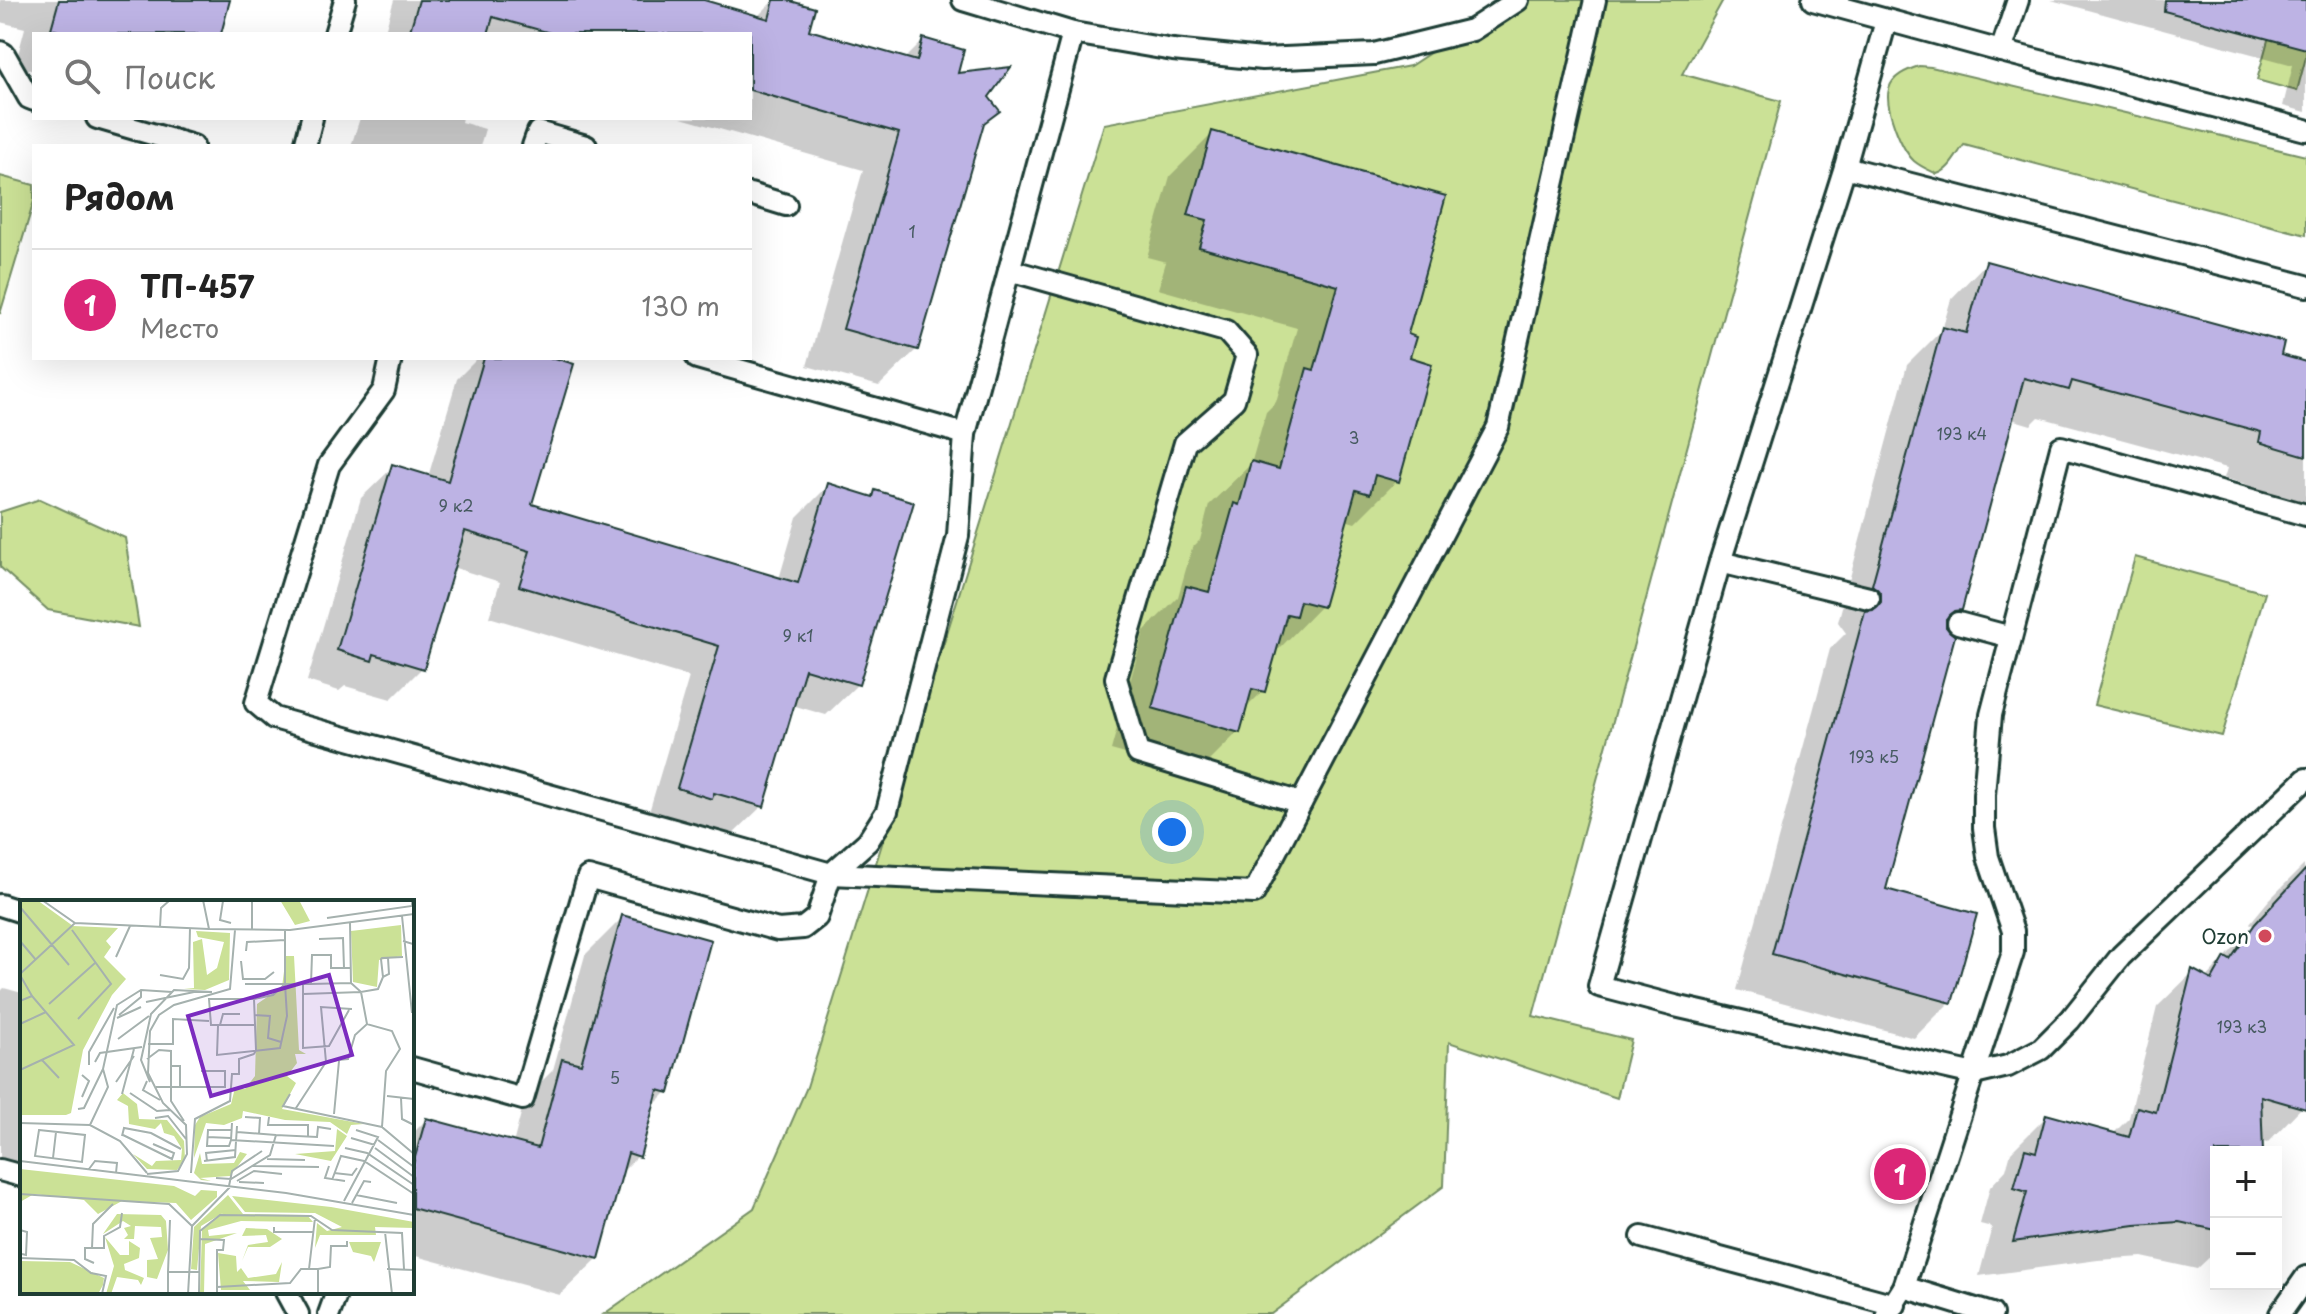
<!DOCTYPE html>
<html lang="ru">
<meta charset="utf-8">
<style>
:root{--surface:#fff;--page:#f2f2f2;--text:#222;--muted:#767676;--line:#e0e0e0;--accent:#db2777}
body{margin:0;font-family:"Playpen Sans",sans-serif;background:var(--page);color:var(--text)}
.controls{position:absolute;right:24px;bottom:24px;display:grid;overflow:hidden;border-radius:0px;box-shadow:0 8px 32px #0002}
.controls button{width:72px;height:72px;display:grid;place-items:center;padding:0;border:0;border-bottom:2px solid var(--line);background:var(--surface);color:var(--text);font:40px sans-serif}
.you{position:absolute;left:1172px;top:832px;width:28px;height:28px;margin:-20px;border:6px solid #fff;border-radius:50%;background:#1a73e8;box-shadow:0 0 0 12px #1a73e833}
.badge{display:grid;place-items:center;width:52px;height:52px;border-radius:50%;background:var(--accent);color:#fff;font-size:26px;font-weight:700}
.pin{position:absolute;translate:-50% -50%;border:4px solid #fff;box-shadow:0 2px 8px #0006}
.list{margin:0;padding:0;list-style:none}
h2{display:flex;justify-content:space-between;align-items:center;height:104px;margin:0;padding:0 32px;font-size:34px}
h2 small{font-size:26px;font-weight:400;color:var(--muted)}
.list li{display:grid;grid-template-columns:52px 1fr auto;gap:24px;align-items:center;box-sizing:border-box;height:112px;padding:0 32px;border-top:2px solid var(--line)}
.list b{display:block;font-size:30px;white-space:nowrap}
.list p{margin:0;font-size:26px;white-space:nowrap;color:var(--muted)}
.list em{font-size:26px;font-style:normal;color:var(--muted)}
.icon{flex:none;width:44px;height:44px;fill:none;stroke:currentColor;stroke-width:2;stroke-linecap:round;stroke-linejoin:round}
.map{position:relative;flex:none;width:2306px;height:1314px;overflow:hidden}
.search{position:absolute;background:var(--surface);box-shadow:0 8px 32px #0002;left:32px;top:32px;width:720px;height:88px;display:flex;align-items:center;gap:20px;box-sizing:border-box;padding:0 28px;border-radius:0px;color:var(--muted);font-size:30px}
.panel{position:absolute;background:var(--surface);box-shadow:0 8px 32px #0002;left:32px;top:144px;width:720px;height:216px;border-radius:0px}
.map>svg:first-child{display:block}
.green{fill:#cbe196;stroke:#758f65;stroke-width:2}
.shadow{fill:#0003}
.building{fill:#bdb3e4;stroke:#1f3d34;stroke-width:2}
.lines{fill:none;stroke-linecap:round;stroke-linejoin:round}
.service-casing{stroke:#1f3d34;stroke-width:26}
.service{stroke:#fff;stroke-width:20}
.poi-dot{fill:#d1495b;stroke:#fff;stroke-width:3}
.labels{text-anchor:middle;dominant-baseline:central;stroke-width:6;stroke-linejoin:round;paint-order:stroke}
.number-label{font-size:16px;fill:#465a60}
.poi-label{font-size:20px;fill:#1f3d34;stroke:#fff;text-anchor:end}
.inset-road{fill:none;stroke:#a5b1ae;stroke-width:2}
.view{fill:#7b2cbf;fill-opacity:0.15;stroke:#7b2cbf;stroke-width:4}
.inset-edge{fill:none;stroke:#1f3d34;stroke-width:4}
</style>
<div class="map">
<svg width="2306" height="1314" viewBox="0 0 2306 1314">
<rect width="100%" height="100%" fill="#fff"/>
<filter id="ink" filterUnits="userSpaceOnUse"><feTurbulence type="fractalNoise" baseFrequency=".0125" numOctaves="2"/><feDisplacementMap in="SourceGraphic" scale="16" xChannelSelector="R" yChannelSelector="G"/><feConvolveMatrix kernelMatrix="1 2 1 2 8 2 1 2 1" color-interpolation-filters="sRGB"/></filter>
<g filter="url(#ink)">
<g class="green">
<path d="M 1510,0 L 1723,0 L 1682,74 L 1781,101 L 1533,1016 L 1631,1040 L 1617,1098 L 1449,1042 L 1444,1186 L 1271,1314 L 604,1314 L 754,1208 L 807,1087 L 1104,124 L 1410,66 Z"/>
<path d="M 2279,0 L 2306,0 L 2306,57 L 2297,91 L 2257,80 Z"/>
<path d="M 1919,66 L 1931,67 L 2306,156 L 2306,235 L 1964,145 C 1956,155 1950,170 1937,174 C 1929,170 1921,167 1914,161 C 1901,149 1884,106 1889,89 C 1892,76 1907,70 1919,66 Z"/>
<path d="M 0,176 L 34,185 L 34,201 L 0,314 Z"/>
<path d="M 40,499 L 125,538 L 139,627 L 48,610 L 0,567 L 0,512 Z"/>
<path d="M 2135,557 L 2265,593 L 2222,736 L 2094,705 Z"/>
</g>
<g class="shadow">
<path d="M 0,0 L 228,0 L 219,34 L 34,34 L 34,71 L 15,66 L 25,28 L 0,22 Z"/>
<path d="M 394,0 L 696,0 L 757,17 L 774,0 L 779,0 L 806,32 L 904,60 L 924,40 L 955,75 L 987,97 L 997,111 L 981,127 L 917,349 L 879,386 L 807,366 L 863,170 L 681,118 L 750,118 L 750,34 L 384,34 Z"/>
<path d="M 2051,0 L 2306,0 L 2306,112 L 2283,106 L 2293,65 Z"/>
<path d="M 360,118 L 462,118 L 461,122 L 485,129 L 480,146 L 351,146 Z"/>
<path d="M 1212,134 L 1406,336 L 1407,359 L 1397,481 L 1355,523 L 1345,520 L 1321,606 L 1279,649 L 1275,648 L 1263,691 L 1244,710 L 1238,732 L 1196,774 L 1111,750 L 1144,631 L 1178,597 L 1192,548 L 1200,540 L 1209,505 L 1251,464 L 1266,412 L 1276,402 L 1297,328 L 1158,289 L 1166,262 L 1147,257 L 1170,176 Z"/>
<path d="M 1986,263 L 2306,364 L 2306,505 L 2244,489 L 2246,484 L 2224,478 L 2227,468 L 2039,417 L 2031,425 L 2011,419 L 1960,609 L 1944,625 L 1883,890 L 1950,1002 L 1914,1038 L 1737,990 L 1830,649 L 1846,633 L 1838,622 L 1907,365 L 1942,330 L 1951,299 Z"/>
<path d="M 478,358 L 548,358 L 530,505 L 779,579 L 797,517 L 828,486 L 870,498 L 875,493 L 858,684 L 826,715 L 792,705 L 762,806 L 730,837 L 647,819 L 689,677 L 489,617 L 500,582 L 452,567 L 422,668 L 391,699 L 345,686 L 339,691 L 307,681 L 361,498 L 393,467 L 428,477 L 457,379 Z"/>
<path d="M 2304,865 L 2306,1095 L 2302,1107 L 2267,1143 L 2260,1141 L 2261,1152 L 2216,1152 L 2216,1251 L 2197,1269 L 2142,1257 L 2098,1260 L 1979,1276 L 1992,1227 L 1980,1224 L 1990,1187 L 2006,1170 L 2011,1152 L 2047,1116 L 2112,1135 L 2129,1118 L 2157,1007 L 2193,972 L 2206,979 L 2253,926 L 2250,923 L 2269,900 Z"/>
<path d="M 622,918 L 667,1092 L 651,1108 L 638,1156 L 621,1173 L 598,1258 L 560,1295 L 412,1255 L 412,1134 L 426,1120 L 513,1144 L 525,1098 L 553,1070 L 585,955 Z"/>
<path d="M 4,988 L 22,993 L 22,1165 L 0,1159 L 0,992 Z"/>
<path d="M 1889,1156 L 1909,1193 L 1903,1198 L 1876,1191 L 1884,1162 Z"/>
</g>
<g class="building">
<path d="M 59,0 L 230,0 L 221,34 L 70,34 L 51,29 Z"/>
<path d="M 419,0 L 704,0 L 769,19 L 774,0 L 787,0 L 815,8 L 809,30 L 917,61 L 923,38 L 964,50 L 958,73 L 1011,67 L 989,97 L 1000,111 L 984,123 L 918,350 L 843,329 L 899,133 L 750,90 L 750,34 L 554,34 L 493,17 L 488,34 L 409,34 Z"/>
<path d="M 2165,0 L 2306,0 L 2306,49 L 2164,11 Z"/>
<path d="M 1212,131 L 1446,196 L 1408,334 L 1416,337 L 1410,357 L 1432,364 L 1399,482 L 1375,475 L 1370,494 L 1356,490 L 1323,607 L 1300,601 L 1296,616 L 1287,614 L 1265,692 L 1252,689 L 1240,733 L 1152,708 L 1186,586 L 1209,592 L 1234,503 L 1239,505 L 1251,461 L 1279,469 L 1307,368 L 1314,370 L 1338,286 L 1199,247 L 1207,220 L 1188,215 Z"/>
<path d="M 1986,261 L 2284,342 L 2281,355 L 2306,362 L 2306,456 L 2259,442 L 2261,432 L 2072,381 L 2069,390 L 2024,378 L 1962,610 L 1954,611 L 1946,619 L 1946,627 L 1955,636 L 1886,889 L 1977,914 L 1952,1003 L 1772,954 L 1865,611 L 1873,610 L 1881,602 L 1881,594 L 1872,585 L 1942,327 L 1966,333 Z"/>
<path d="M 484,358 L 555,358 L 574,364 L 532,504 L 798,583 L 828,483 L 873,497 L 875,490 L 914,502 L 859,685 L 805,669 L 764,807 L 714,793 L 712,799 L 677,788 L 719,646 L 519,586 L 530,551 L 465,531 L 424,669 L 374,654 L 372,661 L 337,650 L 392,464 L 448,481 Z"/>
<path d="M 2306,869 L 2306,1109 L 2261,1096 L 2263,1152 L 2216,1152 L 2216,1230 L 2179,1222 L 2135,1225 L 2013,1242 L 2027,1192 L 2014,1188 L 2025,1149 L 2036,1152 L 2046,1114 L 2129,1137 L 2137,1107 L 2156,1112 L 2192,969 L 2212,980 L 2225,957 L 2230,960 L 2255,924 Z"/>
<path d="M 622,915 L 711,940 L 669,1093 L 658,1090 L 640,1157 L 628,1153 L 599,1259 L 412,1208 L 412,1168 L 426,1118 L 538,1148 L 562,1059 L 581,1064 Z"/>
<path d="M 1889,1154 L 1919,1163 L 1910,1194 L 1880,1185 Z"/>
</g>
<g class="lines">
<defs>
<g id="service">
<path d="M 1813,0 L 2001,51"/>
<path d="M 2018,0 L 2001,51 L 2306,130"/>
<path d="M 1886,21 L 1845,167 L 1720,562 L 1599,986 L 1675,1006 L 1974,1074 L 2008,1066 L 2041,1049 L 2070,1020 L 2121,956 L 2306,779"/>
<path d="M 1073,33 L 1173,50 L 1262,59 L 1374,54 L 1472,30 L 1518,0"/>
<path d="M 335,34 L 345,0"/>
<path d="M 0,52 L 4,54 L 29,98 L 34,100"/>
<path d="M 97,118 L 193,146"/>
<path d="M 305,146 L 312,118"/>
<path d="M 533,146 L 538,132 L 586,146"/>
<path d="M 1845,167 L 2306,286"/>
<path d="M 750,194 L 786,205"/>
<path d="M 1009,270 L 1226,331 L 1247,355 L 1234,400 L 1185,443 L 1116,678 L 1138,753 L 1301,803"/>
<path d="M 391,358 L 384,390 L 329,465 L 256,703 L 274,718 L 831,874 L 1254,893 L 1498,427 L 1595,0"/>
<path d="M 697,358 L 965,434"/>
<path d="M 1720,562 L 1869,598"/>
<path d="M 1958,623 L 2011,637"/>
<path d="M 0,905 L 22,912"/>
<path d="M 412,1068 L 523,1099 L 588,877 L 778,930 L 803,928 L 817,917 L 831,874 L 868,841 L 887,811 L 958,536 L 965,434 L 1073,33 L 963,0"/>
<path d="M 0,1170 L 22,1176"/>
<path d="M 1642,1237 L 1895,1305"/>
<path d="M 1904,1287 L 1992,1314"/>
<path d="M 286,1292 L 298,1314"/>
<path d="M 329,1314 L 337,1292"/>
<path d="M 1887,1314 L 1904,1287 L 2013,952 L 2013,931 L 1988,857 L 1984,828 L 1984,795 L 1991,715 L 2061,447 L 2306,515"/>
<path d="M 2280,1314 L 2306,1277"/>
</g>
</defs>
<use href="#service" class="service-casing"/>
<use href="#service" class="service"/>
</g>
</g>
<circle class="poi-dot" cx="2265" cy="936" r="8"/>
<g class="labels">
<g class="number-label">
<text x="912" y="231">1</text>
<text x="1962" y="433">193 к4</text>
<text x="1354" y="437">3</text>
<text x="456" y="505">9 к2</text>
<text x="798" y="635">9 к1</text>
<text x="1874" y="756">193 к5</text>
<text x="2242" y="1026">193 к3</text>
<text x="615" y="1077">5</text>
</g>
<g class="poi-label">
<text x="2249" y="936">Ozon</text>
</g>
</g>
<g transform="translate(20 900)">
<rect width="394" height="394" fill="#fff"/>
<path d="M 0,0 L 17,0 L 53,26 L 98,28 L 86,41 L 91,47 L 84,57 L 106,79 L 92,95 L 63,150 L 51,213 L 46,215 L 0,215 ZM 260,0 L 279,0 L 290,21 L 275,25 ZM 381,25 L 382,56 L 359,60 L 357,87 L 333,82 L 331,31 ZM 176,31 L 210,33 L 209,80 L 185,90 L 164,89 L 174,88 L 173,42 L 182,39 L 187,75 L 197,68 L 204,42 L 178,37 ZM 266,56 L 274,56 L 279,150 L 286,154 L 275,154 L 277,163 L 267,176 L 276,183 L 262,209 L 344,224 L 331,225 L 327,234 L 310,222 L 265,220 L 223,211 L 222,218 L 204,225 L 186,223 L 174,258 L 175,225 L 180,217 L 211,204 L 215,188 L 225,189 L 235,176 L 237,104 L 262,87 ZM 103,193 L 117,204 L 119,219 L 147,220 L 164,241 L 165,259 L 157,270 L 127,269 L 113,254 L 132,266 L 136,261 L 161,260 L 162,249 L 154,236 L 144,233 L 141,223 L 135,229 L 109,224 L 108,206 L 97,200 ZM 317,229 L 327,236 L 311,261 L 275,254 L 315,251 ZM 220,252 L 227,254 L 210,276 L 180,278 L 191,281 L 181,280 L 174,273 L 180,253 L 182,264 L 214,263 ZM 0,269 L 154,286 L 175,296 L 181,290 L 197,291 L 197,297 L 171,320 L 156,303 L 102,301 L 78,314 L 64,300 L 14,294 L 0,302 ZM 208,295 L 223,314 L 287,315 L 293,322 L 221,321 L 188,330 L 189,336 L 217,333 L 185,344 L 184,394 L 180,394 L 182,330 L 203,313 L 181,326 L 177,370 L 171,369 L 174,327 ZM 212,296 L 311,307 L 394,322 L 394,328 L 355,327 L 356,335 L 300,335 L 295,348 L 297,323 L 307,331 L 322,327 L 295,313 L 225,312 ZM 97,314 L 141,315 L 146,321 L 148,350 L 137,379 L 127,377 L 127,360 L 138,359 L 130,338 L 142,337 L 141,327 L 115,326 L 114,339 L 104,339 L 108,335 L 104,328 L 111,326 L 103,321 L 83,334 ZM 226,328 L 247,329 L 262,339 L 250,347 L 228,347 L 222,361 L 228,345 L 248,342 L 246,335 L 222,336 ZM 85,337 L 100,355 L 109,355 L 109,341 L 120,348 L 119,358 L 104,364 L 105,370 L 124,378 L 121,385 L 118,380 L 97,377 L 91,394 L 86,394 L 94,366 ZM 329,342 L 361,342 L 354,362 L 351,356 L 333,352 ZM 198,353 L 216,356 L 217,372 L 221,368 L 228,378 L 256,374 L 262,362 L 259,382 L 223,381 L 230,390 L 201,390 ZM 0,361 L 50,362 L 84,378 L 83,385 L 78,394 L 0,394 Z" fill="#cbe196"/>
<path class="inset-road" d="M 22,0 L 55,23 L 189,29 L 270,30 L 394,14M 183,0 L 189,29M 232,0 L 232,30M 0,7 L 49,65M 382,16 L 392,113M 307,18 L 392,6 L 392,2M 211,23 L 200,20 L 203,1 L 218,0M 330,23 L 331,83 L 341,92 L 358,89 L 363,77M 140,27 L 141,8 L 150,0M 52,30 L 91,84 L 58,119M 299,39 L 323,38 L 324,68M 0,41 L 16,60M 383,41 L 393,44 L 394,64M 226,51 L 227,42 L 265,40M 96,57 L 110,26M 368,58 L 369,74 L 363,77 L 361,59 L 362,58 L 383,57M 221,61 L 223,79 L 245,79 L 254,72M 331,68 L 311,68 L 311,55 L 292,55 L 291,84 L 331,83M 0,74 L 55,23M 0,75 L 12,96 L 0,101M 140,75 L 163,79 L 169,68 L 170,28M 225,84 L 265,84 L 265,30M 283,84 L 283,148 L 309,146 L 329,110M 283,94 L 341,92 L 347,124M 234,99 L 253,95 L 264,85M 126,102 L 174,92M 29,104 L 75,63M 99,115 L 121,97 L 121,91M 234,115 L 250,116 L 248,138 L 261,142M 97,118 L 121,107M 0,124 L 26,112M 200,125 L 203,114 L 220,114M 234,125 L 191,125 L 189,99 L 234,99 L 236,150 L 234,154M 198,126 L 197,155 L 260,148 L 267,116 L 265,84 L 291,84M 98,139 L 129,116M 128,144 L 153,144 L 153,119 L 189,121M 127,159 L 139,150 L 151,151 L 151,201 L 164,221M 22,160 L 39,178M 307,161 L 328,159 L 335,135 L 347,124 L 372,131 L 380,149 L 366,171 L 362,227 L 394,254M 75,162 L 80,153 L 122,147M 69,165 L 69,152 L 94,108M 0,170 L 54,145 L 12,96M 127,181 L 123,190 L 140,200M 96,182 L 114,156M 130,182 L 121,160 L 131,114 L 154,90 L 192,92M 136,187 L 160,187 L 160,166 L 152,166M 160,187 L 205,187 L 205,171 L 181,171M 110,193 L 137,211 L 150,210M 102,194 L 114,149M 270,194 L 263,206 L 362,227M 367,196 L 394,199M 62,197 L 69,181 L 62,175M 381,198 L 382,219 L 394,225M 276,208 L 306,162 L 301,107 L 332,109M 58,209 L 64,208 L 83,169M 314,214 L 319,161M 225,217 L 240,218 L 239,234M 249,217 L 248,225 L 288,225 L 288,237M 135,218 L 148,216 L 166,239M 0,223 L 70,225 L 100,241 L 127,273M 212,223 L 211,240 L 314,246M 70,225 L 88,187 L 83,169 L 97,105 L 121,90 L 152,92M 19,230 L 65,235 L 62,262 L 15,256 ZM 217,232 L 256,235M 103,235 L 152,259 L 154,253 L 133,244M 102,236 L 104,228 L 131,233 L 161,249M 187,237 L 211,238M 331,238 L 355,245M 211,240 L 209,246 L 187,246 L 188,230 L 211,230M 358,240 L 394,267M 325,248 L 347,253 L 394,285M 355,248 L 394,277M 33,258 L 36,232M 247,259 L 285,260M 0,261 L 266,293 L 394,315M 184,261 L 215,257 L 217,226M 187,261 L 186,253 L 216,250M 233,266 L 299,267M 309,266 L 305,278 L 325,281M 69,269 L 75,261 L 97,263 L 96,273M 171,273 L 175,219 L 210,201 L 212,174 L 219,174 L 219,159 L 234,154M 314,273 L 332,275 L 337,268M 127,274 L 158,271 L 167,254 L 166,225 L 143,203 L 128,173 L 130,131 L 139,115 L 154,105 L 210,89 L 215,30M 196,278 L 211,279 L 250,255 L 256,235 L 297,237 L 298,227 L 311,229M 312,280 L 321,256 L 344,261 L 394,294M 217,281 L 234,271 L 262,274M 219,282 L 244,283M 209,286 L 212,271 L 242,251M 0,294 L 149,304 L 172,326M 336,295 L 377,303M 324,301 L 358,237 L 336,230M 332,303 L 344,281 L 351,282M 254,327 L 254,332 L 294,332M 0,330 L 7,332 L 6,355 L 2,354M 365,332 L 372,394M 180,339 L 204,340 L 203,350 L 197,350 L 197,394M 72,348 L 73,324 L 93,304M 0,358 L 54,360 L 71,373 L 86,376 L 82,394M 74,363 L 65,359 L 65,348 L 84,348 L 84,336 L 100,327 L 102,313M 289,369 L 295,318M 298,369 L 310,367 L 311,346 L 327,346 L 327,341M 367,369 L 394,370M 148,372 L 150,320M 197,387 L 270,383 L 281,369 L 298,369 L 298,394M 148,394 L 148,372 L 179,372M 168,394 L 172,326 L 211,286M 179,394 L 180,331 L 200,315 L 291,316 L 312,330 L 382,333 L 384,369"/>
<path class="view" d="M 309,75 L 332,155 L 191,196 L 168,116 Z"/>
<rect width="394" height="394" class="inset-edge"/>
</g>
</svg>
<div class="controls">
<button>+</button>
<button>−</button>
</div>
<div class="you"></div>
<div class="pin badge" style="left:1900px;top:1174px">1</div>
<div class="search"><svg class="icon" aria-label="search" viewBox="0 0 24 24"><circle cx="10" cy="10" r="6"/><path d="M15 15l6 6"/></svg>Поиск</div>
<section class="panel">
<h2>Рядом<small></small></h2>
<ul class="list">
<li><span class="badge">1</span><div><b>ТП-457</b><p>Место</p></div><em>130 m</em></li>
</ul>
</section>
</div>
